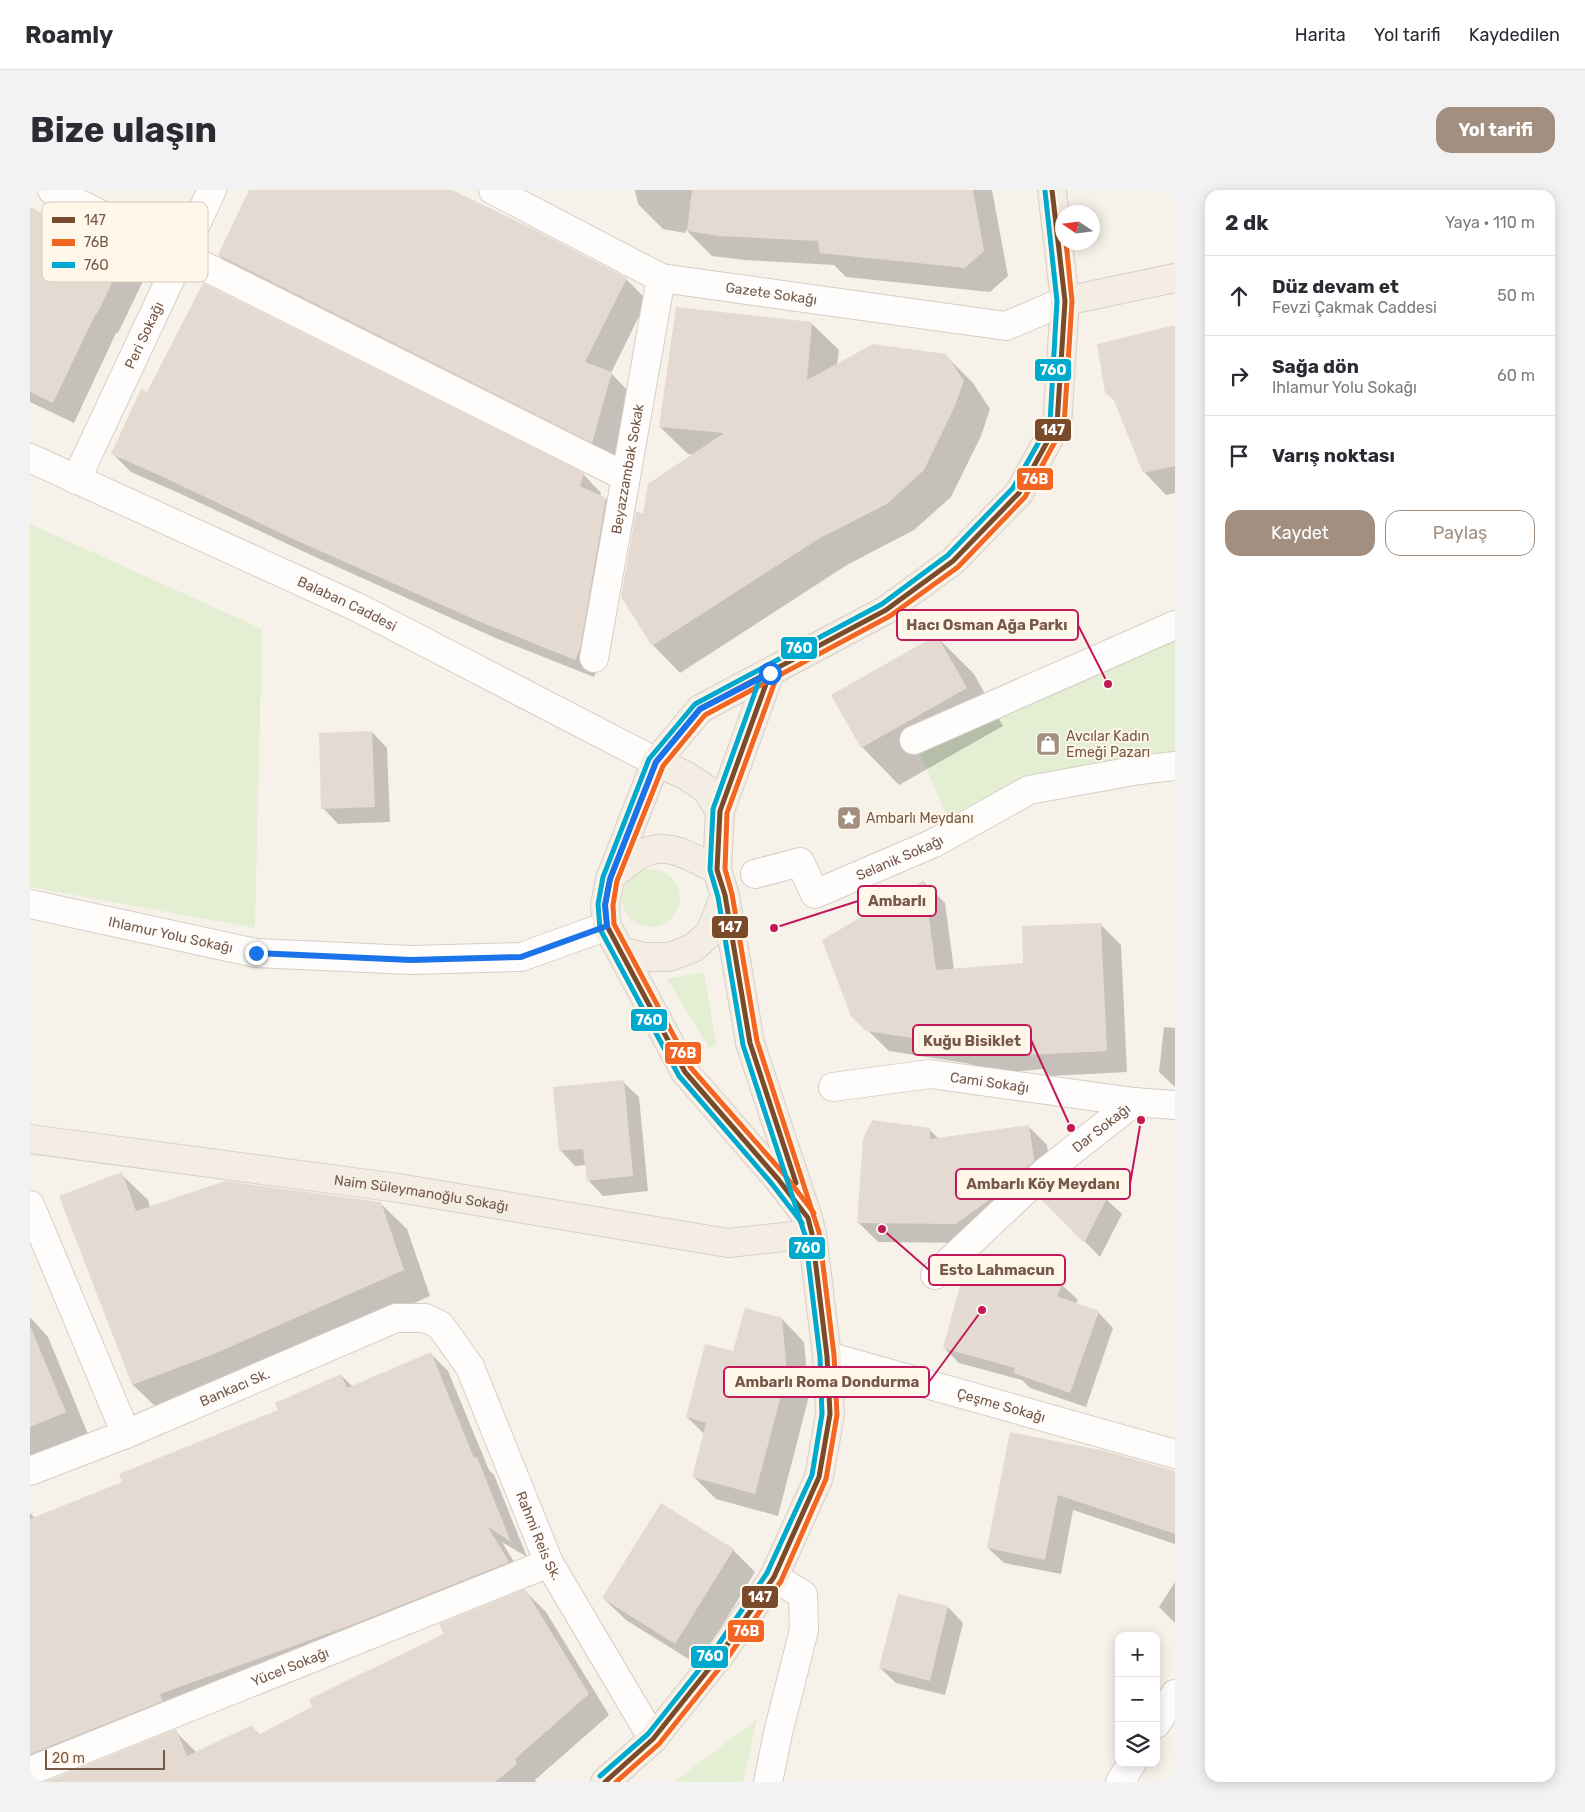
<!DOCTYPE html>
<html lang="tr">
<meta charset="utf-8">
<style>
:root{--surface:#fff;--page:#f2f2f3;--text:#2b2b33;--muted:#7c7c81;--line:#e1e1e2;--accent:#a38f80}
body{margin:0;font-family:Rubik,sans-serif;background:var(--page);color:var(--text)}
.controls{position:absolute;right:15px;bottom:15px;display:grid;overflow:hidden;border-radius:10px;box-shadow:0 2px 12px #0003}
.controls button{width:45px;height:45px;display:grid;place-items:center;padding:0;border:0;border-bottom:1px solid var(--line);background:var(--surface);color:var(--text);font:25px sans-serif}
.compass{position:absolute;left:1025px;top:15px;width:45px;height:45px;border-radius:50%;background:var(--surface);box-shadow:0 2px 12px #0003;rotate:283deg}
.scale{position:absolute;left:15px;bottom:12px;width:120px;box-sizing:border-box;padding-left:5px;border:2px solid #765948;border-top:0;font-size:14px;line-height:18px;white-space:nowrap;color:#765948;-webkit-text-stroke:4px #fff7ea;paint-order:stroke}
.stop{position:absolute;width:15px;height:15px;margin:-11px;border:4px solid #1a73e8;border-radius:50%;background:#fff}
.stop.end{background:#1a73e8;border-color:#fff;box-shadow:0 1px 5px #0008}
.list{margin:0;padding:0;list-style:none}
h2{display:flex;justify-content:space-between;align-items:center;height:65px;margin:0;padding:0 20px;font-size:21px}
h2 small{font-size:16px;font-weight:400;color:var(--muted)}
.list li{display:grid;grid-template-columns:32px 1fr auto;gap:15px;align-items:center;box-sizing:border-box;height:80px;padding:0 20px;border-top:1px solid var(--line)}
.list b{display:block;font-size:19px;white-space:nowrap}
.list p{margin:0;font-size:16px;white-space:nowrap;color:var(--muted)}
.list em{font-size:16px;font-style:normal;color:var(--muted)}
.actions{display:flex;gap:10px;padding:15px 20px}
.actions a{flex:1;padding:11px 0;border:1px solid var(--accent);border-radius:15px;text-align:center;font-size:18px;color:var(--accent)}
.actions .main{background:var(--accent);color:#fff}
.icon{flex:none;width:28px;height:28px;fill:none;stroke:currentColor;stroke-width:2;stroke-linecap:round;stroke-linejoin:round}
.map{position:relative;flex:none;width:1145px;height:1592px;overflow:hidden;border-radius:15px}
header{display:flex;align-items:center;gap:30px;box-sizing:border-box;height:70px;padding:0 25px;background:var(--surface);border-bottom:1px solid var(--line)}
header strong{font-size:24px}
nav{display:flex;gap:28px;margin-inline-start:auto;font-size:18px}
.intro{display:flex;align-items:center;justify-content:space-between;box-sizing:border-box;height:120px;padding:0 30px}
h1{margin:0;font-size:35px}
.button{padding:12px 22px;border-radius:15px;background:var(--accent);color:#fff;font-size:18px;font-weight:700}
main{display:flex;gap:30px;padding:0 30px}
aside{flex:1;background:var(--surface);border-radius:15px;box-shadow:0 2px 12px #0003}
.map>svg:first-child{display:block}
.green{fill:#e3eed3}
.shadow{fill:#0003}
.building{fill:#e4dad1}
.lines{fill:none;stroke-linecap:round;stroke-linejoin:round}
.minor-casing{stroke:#d6cec6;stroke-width:30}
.major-casing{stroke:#d8cfc8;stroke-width:30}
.minor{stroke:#fefdfc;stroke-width:28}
.major{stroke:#f3ede4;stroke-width:28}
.bus-1-casing{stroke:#fff7ea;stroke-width:9}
.bus-2-casing{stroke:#fff7ea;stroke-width:9}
.bus-3-casing{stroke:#fff7ea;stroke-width:9}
.bus-1{stroke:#7a4b2a;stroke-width:5}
.bus-2{stroke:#f26522;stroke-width:5}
.bus-3{stroke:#00a9ce;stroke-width:5}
.route{stroke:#1a73e8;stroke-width:6}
.labels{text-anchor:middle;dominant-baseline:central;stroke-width:4;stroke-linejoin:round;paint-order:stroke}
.street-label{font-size:14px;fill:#765948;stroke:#fff7ea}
.poi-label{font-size:14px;fill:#765948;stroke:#fff7ea;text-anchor:start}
.key{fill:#fff7ea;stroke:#d6c8b9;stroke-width:1}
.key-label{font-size:14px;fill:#765948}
.leader{fill:none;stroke:#c2185b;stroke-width:2}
.callout-dot{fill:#c2185b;stroke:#fff7ea;stroke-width:2}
.callout{fill:#fff7ea;stroke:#c2185b;stroke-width:2}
.callout-label{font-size:15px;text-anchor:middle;font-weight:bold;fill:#765948}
.line-badge{stroke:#fff7ea;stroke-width:2}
.badge-label{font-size:14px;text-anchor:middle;font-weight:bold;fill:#fff}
</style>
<header>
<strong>Roamly</strong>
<nav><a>Harita</a><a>Yol tarifi</a><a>Kaydedilen</a></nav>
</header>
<div class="intro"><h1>Bize ulaşın</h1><a class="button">Yol tarifi</a></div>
<main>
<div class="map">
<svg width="1145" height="1592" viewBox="0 0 1145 1592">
<rect width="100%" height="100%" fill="#f7f2e9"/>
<g class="green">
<path d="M 0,334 L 232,439 L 225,738 L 0,697 Z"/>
<path d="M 1145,435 L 1145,576 L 999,600 L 924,643 L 884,550 Z"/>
<circle cx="621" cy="708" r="29"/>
<path d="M 674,782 L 686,854 L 679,858 L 637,789 Z"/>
<path d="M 727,1529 L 713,1592 L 644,1592 Z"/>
</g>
<g class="shadow">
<path d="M 221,0 L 419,0 L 596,89 L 617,110 L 581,183 L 602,205 L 583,273 L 210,86 L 189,65 Z"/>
<path d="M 605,0 L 962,0 L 978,86 L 960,102 L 816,87 L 804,75 L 714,70 L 682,66 L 656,40 L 655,43 L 633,39 L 608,14 Z"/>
<path d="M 0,18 L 96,65 L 116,85 L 88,143 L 86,143 L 44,233 L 0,212 Z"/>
<path d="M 781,133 L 809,160 L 807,175 L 916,166 L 943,193 L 960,219 L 951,246 L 921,307 L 884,340 L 817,375 L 650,483 L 623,455 L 592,407 L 614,326 L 664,265 L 658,264 L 630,237 Z"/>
<path d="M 1145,136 L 1145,303 L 1136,305 L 1114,282 L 1086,212 L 1076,202 Z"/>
<path d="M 117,204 L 553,284 L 571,303 L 570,307 L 576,309 L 594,327 L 568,477 L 564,487 L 468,449 L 283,366 L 151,304 L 101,282 L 83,264 Z"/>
<path d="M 907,447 L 944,484 L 973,536 L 869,595 L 832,557 Z"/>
<path d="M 342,542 L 357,558 L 360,632 L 308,634 L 293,618 Z"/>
<path d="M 894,692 L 915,713 L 924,780 L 995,774 L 1070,734 L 1091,755 L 1097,882 L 1020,886 L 1013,879 L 951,885 L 941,874 L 859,861 L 822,825 Z"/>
<path d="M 1134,837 L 1145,838 L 1145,897 L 1129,882 Z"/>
<path d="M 593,892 L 609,907 L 618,1001 L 573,1006 L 558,990 L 556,975 L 545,976 L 530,960 Z"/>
<path d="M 998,936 L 1017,955 L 1022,989 L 946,1053 L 848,1052 L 828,1032 L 899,939 L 909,949 Z"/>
<path d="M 91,984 L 118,1010 L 120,1017 L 350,1013 L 377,1039 L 400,1106 L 210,1190 L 130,1221 L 103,1195 L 31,1007 Z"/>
<path d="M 1012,1008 L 1076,1009 L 1092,1024 L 1070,1067 Z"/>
<path d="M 932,1092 L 1032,1095 L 1048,1110 L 1045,1114 L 1068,1122 L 1083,1138 L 1056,1217 L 1000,1198 L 992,1190 L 929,1173 L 914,1158 Z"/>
<path d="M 0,1127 L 18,1147 L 58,1244 L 0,1268 Z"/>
<path d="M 752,1129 L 774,1152 L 779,1206 L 748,1326 L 686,1309 L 663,1286 L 674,1244 L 657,1227 Z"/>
<path d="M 401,1164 L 418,1181 L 459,1280 L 464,1285 L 497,1367 L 472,1352 L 495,1390 L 0,1567 L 0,1323 L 5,1328 L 94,1293 L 249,1221 L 311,1185 L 323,1197 Z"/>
<path d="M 981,1243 L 1145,1283 L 1145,1354 L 1043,1320 L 1031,1384 L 974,1373 L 958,1358 Z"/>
<path d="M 703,1360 L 725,1382 L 668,1475 L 596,1430 L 573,1408 Z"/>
<path d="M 1145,1392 L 1145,1433 L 1129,1417 Z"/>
<path d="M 495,1401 L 516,1422 L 579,1525 L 505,1590 L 506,1592 L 18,1592 L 145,1541 L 166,1562 L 222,1537 L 230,1545 Z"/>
<path d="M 918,1417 L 933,1433 L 915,1505 L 866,1493 L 850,1478 Z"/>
</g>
<g class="building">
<path d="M 219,0 L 422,0 L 503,39 L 597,88 L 555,172 L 582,182 L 562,253 L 188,65 Z"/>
<path d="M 662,0 L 943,0 L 954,61 L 935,78 L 790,63 L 788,51 L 688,46 L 657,41 Z"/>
<path d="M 0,17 L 96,64 L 67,124 L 66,123 L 23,213 L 0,202 Z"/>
<path d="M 173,93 L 554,283 L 550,296 L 576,308 L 550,459 L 545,470 L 448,431 L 263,349 L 131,286 L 81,264 L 111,199 L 117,202 Z"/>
<path d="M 646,117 L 782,132 L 777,190 L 843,154 L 916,164 L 934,191 L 924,218 L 894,280 L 857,314 L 790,348 L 622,456 L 591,407 L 606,321 L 613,324 L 618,294 L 694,243 L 629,237 Z"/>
<path d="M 1145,135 L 1145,276 L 1113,283 L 1083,208 L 1075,203 L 1067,154 Z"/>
<path d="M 907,445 L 937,498 L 831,558 L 801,505 Z"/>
<path d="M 342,541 L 345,617 L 291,619 L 289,543 Z"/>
<path d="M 894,690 L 906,780 L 993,773 L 992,736 L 1071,733 L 1077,861 L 997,865 L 997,858 L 929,864 L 928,855 L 836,841 L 821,826 L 792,750 Z"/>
<path d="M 594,890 L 603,986 L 557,991 L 553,959 L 529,961 L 523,897 Z"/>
<path d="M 842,930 L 900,938 L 900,949 L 999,935 L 1004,969 L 1005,970 L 974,999 L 926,1034 L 827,1033 L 833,949 Z"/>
<path d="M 92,982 L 106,1021 L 195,991 L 351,1012 L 374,1080 L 184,1164 L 102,1195 L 29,1006 Z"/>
<path d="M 1035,986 L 1077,1008 L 1054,1053 L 1010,1008 Z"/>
<path d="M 945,1069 L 1033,1093 L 1027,1106 L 1069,1121 L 1040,1203 L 983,1183 L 985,1178 L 913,1158 L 931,1092 L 930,1083 Z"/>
<path d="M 715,1118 L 752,1128 L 757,1183 L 725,1304 L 662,1287 L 676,1233 L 656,1227 L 675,1154 L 703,1161 Z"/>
<path d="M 0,1136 L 36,1222 L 0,1237 Z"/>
<path d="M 401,1162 L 444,1268 L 447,1267 L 481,1352 L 458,1337 L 479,1372 L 319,1436 L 130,1504 L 133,1511 L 0,1564 L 0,1329 L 92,1292 L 89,1284 L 248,1220 L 245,1213 L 311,1184 L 317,1198 Z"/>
<path d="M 980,1242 L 1075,1261 L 1145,1281 L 1145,1344 L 1028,1305 L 1015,1370 L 957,1358 Z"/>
<path d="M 631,1313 L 704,1359 L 645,1454 L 572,1408 Z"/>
<path d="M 495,1399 L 559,1504 L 485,1569 L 487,1574 L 465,1592 L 15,1592 L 146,1539 L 157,1566 L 222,1535 L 228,1545 L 282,1517 L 279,1509 L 414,1444 L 409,1434 Z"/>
<path d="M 868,1404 L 918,1416 L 900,1491 L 849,1478 Z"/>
</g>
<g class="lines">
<defs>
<g id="minor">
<path d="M 22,0 L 596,287"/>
<path id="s1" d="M 463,0 L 631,88 L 976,136 L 1035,111"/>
<path id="s2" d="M 0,268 L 329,418 L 626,572"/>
<path id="s3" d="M 46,290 L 182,0"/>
<path id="s4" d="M 564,468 L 631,88"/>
<path d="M 884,550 L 1145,435"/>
<path id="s5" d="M 725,684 L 770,672 L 785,704 L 904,653 L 999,600 L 1109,580 L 1145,576"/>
<path id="s6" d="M 0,714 L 226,763 L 381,770 L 491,767 L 577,736"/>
<path id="s7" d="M 803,897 L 900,884 L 1104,912 L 1145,915"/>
<path d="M 0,1015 L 96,1244"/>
<path id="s8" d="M 905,1085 L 1015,982 L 1104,912"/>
<path id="s9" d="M 797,1166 L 1145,1264"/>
<path id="s10" d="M 0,1281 L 96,1244 L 366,1128 L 395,1128 L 410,1135 L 440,1177 L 519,1373 L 623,1549"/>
<path d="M 1126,1534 L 1145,1504"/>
<path id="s11" d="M 0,1581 L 519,1373"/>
<path d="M 738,1592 L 748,1543 L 774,1440 L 773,1405 L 744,1387"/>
<path d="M 1090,1592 L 1102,1573"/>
</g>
<g id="major">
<path d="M 1035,111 L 1145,88"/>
<path d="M 626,572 L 655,585 L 676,599 L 690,621"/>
<path d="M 580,688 C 623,647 638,654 687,680"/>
<path d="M 591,761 L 614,767 L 639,767 L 663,758 L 680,743 L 695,705"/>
<path id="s12" d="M 0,949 L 368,998 L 698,1053 L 782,1044"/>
<path d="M 778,1028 L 748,989 L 655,882 L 577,736 L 575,715 L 580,689 L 626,572 L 670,519 L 856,420 L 923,371 L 989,303 L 1027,234 L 1035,111 L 1022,0"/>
<path d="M 575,1592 L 623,1549 L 690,1465 L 744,1387 L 789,1287 L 800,1224 L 797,1166 L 782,1044 L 778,1028 L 720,853 L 695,705 L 687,680 L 690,621 L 740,483"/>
</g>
</defs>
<use href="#minor" class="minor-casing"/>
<use href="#major" class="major-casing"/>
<use href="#minor" class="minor"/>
<use href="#major" class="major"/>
<defs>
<g id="bus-1">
<path d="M 740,483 L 690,621 L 687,680 L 695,705 L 720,853 L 766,993"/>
<path d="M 575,1592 L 623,1549 L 690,1465 L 744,1387 L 789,1287 L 800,1224 L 797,1166 L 782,1044 L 778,1028 L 748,989 L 655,882 L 577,736 L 575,715 L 580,689 L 626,572 L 670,519 L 856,420 L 923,371 L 989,303 L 1027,234 L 1035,111 L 1022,0"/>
</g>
<g id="bus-2">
<path d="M 784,1023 L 754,984 L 661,878 L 584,734 L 583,715 L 587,691 L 633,576 L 675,525 L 860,426 L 928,377 L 995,307 L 1034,235 L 1042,111 L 1036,52"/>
<path d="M 586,1592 L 629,1554 L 696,1470 L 751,1391 L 796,1289 L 807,1225 L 804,1165 L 789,1042 L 727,851 L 702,704 L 695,679 L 697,623 L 747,486"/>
</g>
<g id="bus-3">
<path d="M 772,1033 L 742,994 L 649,886 L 570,739 L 568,714 L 573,687 L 619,569 L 665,514 L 852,414 L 918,365 L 983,298 L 1020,232 L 1027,111 L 1015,1"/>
<path d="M 570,1586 L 618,1544 L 684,1461 L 737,1383 L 782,1285 L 792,1224 L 790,1167 L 775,1045 L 713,855 L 688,707 L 680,680 L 683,619 L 733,480"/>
</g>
</defs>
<use href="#bus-1" class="bus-1-casing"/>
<use href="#bus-2" class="bus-2-casing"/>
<use href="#bus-3" class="bus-3-casing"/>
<use href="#bus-1" class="bus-1"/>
<use href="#bus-2" class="bus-2"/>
<use href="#bus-3" class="bus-3"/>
</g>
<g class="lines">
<path class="route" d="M 226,763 L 381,770 L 491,767 L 577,736 L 575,715 L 580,689 L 626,572 L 670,519 L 740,483"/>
</g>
<defs>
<symbol id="shop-square" viewBox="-11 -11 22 22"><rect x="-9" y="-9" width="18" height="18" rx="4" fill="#a38f80" stroke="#fff7ea"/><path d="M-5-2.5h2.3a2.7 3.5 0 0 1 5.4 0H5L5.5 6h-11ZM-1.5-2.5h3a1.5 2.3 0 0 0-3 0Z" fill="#fff"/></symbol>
<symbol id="sight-square" viewBox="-11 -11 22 22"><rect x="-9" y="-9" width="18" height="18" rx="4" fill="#a38f80" stroke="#fff7ea"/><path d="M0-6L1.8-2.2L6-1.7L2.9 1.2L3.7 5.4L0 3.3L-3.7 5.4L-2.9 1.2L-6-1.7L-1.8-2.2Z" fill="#fff"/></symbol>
</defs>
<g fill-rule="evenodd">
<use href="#shop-square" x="1004" y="540" width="28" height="28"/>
<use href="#sight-square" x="805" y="614" width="28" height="28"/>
</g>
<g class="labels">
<g class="street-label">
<text stroke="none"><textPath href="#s1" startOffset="301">Gazete Sokağı</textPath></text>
<text stroke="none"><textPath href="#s3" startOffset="160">Peri Sokağı</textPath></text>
<text stroke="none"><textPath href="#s4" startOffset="192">Beyazzambak Sokak</textPath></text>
<text stroke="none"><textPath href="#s2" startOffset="349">Balaban Caddesi</textPath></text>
<text stroke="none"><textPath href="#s5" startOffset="174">Selanik Sokağı</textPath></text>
<text stroke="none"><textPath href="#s6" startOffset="144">Ihlamur Yolu Sokağı</textPath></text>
<text stroke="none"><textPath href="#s7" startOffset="158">Cami Sokağı</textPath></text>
<text stroke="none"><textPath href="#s8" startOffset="222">Dar Sokağı</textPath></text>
<text stroke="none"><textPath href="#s12" startOffset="395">Naim Süleymanoğlu Sokağı</textPath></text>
<text stroke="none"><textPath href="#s10" startOffset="221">Bankacı Sk.</textPath></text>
<text stroke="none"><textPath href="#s9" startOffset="181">Çeşme Sokağı</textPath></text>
<text stroke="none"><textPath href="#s10" startOffset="676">Rahmi Reis Sk.</textPath></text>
<text stroke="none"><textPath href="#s11" startOffset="280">Yücel Sokağı</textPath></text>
</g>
<g class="poi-label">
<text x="1036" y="546">Avcılar Kadın<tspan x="1036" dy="16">Emeği Pazarı</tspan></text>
<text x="836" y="628">Ambarlı Meydanı</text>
</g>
</g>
<rect x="12" y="12" width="166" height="80" rx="8" class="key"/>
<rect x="22" y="27" width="23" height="6" fill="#7a4b2a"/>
<rect x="22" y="49" width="23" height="7" fill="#f26522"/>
<rect x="22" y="72" width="23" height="6" fill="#00a9ce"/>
<g class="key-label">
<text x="54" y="35">147</text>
<text x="54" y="57">76B</text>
<text x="54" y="80">76O</text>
</g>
<path class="leader" d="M1078 494L1048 435M744 738L828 711M1041 938L1001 850M1111 930L1100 994M852 1039L899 1080M952 1120L899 1192"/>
<g class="callout-dot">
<circle cx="1078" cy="494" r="5"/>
<circle cx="744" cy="738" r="5"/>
<circle cx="1041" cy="938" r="5"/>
<circle cx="1111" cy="930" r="5"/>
<circle cx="852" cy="1039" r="5"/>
<circle cx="952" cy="1120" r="5"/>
</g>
<g class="callout">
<rect x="867" y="420" width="181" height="30" rx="5"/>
<rect x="828" y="696" width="78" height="30" rx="5"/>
<rect x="883" y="835" width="118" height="30" rx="5"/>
<rect x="926" y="979" width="174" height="30" rx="5"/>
<rect x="899" y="1065" width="136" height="30" rx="5"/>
<rect x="694" y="1177" width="205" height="30" rx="5"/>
</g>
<g class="callout-label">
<text x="957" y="440">Hacı Osman Ağa Parkı</text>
<text x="867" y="716">Ambarlı</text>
<text x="942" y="856">Kuğu Bisiklet</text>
<text x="1013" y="999">Ambarlı Köy Meydanı</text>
<text x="967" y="1085">Esto Lahmacun</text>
<text x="797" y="1197">Ambarlı Roma Dondurma</text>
</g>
<g class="line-badge">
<rect x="1004" y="168" width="38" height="24" rx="5" fill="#00a9ce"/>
<rect x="1004" y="228" width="38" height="24" rx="5" fill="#7a4b2a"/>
<rect x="986" y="277" width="38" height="24" rx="5" fill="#f26522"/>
<rect x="750" y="446" width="38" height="24" rx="5" fill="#00a9ce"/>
<rect x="681" y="725" width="38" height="24" rx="5" fill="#7a4b2a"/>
<rect x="600" y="818" width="38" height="24" rx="5" fill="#00a9ce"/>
<rect x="634" y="851" width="38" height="24" rx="5" fill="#f26522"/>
<rect x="758" y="1046" width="38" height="24" rx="5" fill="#00a9ce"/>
<rect x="711" y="1395" width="38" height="24" rx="5" fill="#7a4b2a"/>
<rect x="697" y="1429" width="38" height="24" rx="5" fill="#f26522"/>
<rect x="660" y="1455" width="39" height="24" rx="5" fill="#00a9ce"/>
</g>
<g class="badge-label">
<text x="1023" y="185">76O</text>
<text x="1023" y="245">147</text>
<text x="1005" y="294">76B</text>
<text x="769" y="463">76O</text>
<text x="700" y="742">147</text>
<text x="619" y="835">76O</text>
<text x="653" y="868">76B</text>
<text x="777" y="1063">76O</text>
<text x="730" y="1412">147</text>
<text x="716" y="1446">76B</text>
<text x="680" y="1471">76O</text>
</g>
</svg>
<div class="controls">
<button>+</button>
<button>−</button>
<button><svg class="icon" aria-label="layers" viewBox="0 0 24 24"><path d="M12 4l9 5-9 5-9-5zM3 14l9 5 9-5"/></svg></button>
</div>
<svg class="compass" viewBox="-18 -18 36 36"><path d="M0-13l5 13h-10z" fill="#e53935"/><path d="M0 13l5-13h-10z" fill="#7c7c81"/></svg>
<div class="scale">20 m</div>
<div class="stop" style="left:740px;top:483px"></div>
<div class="stop end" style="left:226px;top:763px"></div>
</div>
<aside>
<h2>2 dk<small>Yaya · 110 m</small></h2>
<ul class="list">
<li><svg class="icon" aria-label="ahead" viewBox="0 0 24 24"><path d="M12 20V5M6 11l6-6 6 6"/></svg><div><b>Düz devam et</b><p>Fevzi Çakmak Caddesi</p></div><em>50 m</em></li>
<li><svg class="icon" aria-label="right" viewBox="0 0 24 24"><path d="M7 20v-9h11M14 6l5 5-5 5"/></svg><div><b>Sağa dön</b><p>Ihlamur Yolu Sokağı</p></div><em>60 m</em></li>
<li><svg class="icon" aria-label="arrive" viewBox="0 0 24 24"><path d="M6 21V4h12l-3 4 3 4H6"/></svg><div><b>Varış noktası</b></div></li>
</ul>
<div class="actions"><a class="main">Kaydet</a><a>Paylaş</a></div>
</aside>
</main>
